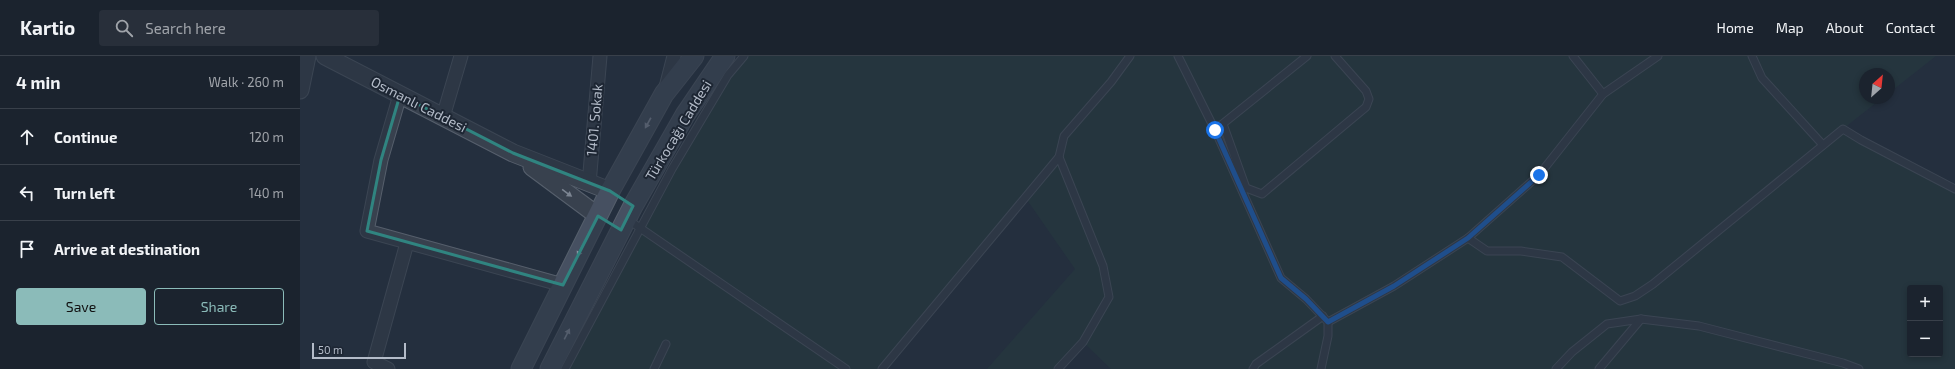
<!DOCTYPE html>
<meta charset="utf-8">
<style>
:root{--surface:#1b232e;--page:#282f3a;--text:#f1f3f6;--muted:#a0a4aa;--line:#39404a;--accent:#8bbbb9}
body{margin:0;font-family:"Exo 2",sans-serif;background:var(--page);color:var(--text)}
.controls{position:absolute;right:12px;bottom:12px;display:grid;overflow:hidden;border-radius:4px;box-shadow:0 2px 6px #0003}
.controls button{width:36px;height:36px;display:grid;place-items:center;padding:0;border:0;border-bottom:1px solid var(--line);background:var(--surface);color:var(--text);font:20px sans-serif}
.compass{position:absolute;left:1559px;top:12px;width:36px;height:36px;border-radius:50%;background:var(--surface);box-shadow:0 2px 6px #0003;rotate:27deg}
.scale{position:absolute;left:12px;bottom:10px;width:94px;box-sizing:border-box;padding-left:4px;border:2px solid #b4bcc9;border-top:0;font-size:11px;line-height:14px;white-space:nowrap;color:#b4bcc9;-webkit-text-stroke:3px #1d2633;paint-order:stroke}
.stop{position:absolute;width:12px;height:12px;margin:-9px;border:3px solid #1a73e8;border-radius:50%;background:#fff}
.stop.end{background:#1a73e8;border-color:#fff;box-shadow:0 1px 4px #0008}
.list{margin:0;padding:0;list-style:none}
h2{display:flex;justify-content:space-between;align-items:center;height:52px;margin:0;padding:0 16px;font-size:17px}
h2 small{font-size:13px;font-weight:400;color:var(--muted)}
.list li{display:grid;grid-template-columns:26px 1fr auto;gap:12px;align-items:center;box-sizing:border-box;height:56px;padding:0 16px;border-top:1px solid var(--line)}
.list b{display:block;font-size:15px;white-space:nowrap}
.list em{font-size:13px;font-style:normal;color:var(--muted)}
.actions{display:flex;gap:8px;padding:12px 16px}
.actions a{flex:1;padding:9px 0;border:1px solid var(--accent);border-radius:4px;text-align:center;font-size:14px;color:var(--accent)}
.actions .main{background:var(--accent);color:#111}
.icon{flex:none;width:22px;height:22px;fill:none;stroke:currentColor;stroke-width:2;stroke-linecap:round;stroke-linejoin:round}
.map{position:relative;flex:none;width:1655px;height:313px;overflow:hidden}
header{display:flex;align-items:center;gap:24px;box-sizing:border-box;height:56px;padding:0 20px;background:var(--surface);border-bottom:1px solid var(--line)}
header strong{font-size:19px}
nav{display:flex;gap:22px;margin-inline-start:auto;font-size:14px}
.search{width:280px;height:36px;background:var(--page);display:flex;align-items:center;gap:10px;box-sizing:border-box;padding:0 14px;border-radius:4px;color:var(--muted);font-size:15px}
main{display:flex}
aside{flex:1;background:var(--surface)}
.map>svg:first-child{display:block}
.green{fill:#263c3f;fill-rule:evenodd}
.lines{fill:none;stroke-linecap:round;stroke-linejoin:round}
.service-casing{stroke:#565f6c;stroke-width:9}
.minor-casing{stroke:#565f6c;stroke-width:15}
.tertiary-casing{stroke:#565f6c;stroke-width:19}
.secondary-casing{stroke:#565f6c;stroke-width:21}
.service{stroke:#38414e;stroke-width:7}
.minor{stroke:#38414e;stroke-width:13}
.tertiary{stroke:#38414e;stroke-width:17}
.secondary{stroke:#465061;stroke-width:19}
.oneway{fill:#8e96a5}
.oneway2{fill:#7c8592}
.route{stroke:#1a73e8;stroke-width:5}
.marked{fill:none;stroke:#308480;stroke-width:3;stroke-linejoin:round}
.labels{text-anchor:middle;dominant-baseline:central;stroke-width:4;stroke-linejoin:round;paint-order:stroke}
.street-label{font-size:14px;fill:#b4bcc9;stroke:#1d2633}
</style>
<header>
<strong>Kartio</strong>
<div class="search"><svg class="icon" aria-label="search" viewBox="0 0 24 24"><circle cx="10" cy="10" r="6"/><path d="M15 15l6 6"/></svg>Search here</div>
<nav><a>Home</a><a>Map</a><a>About</a><a>Contact</a></nav>
</header>
<main>
<aside>
<h2>4 min<small>Walk · 260 m</small></h2>
<ul class="list">
<li><svg class="icon" aria-label="ahead" viewBox="0 0 24 24"><path d="M12 20V5M6 11l6-6 6 6"/></svg><div><b>Continue</b></div><em>120 m</em></li>
<li><svg class="icon" aria-label="left" viewBox="0 0 24 24"><path d="M17 20v-9H6M10 6l-5 5 5 5"/></svg><div><b>Turn left</b></div><em>140 m</em></li>
<li><svg class="icon" aria-label="arrive" viewBox="0 0 24 24"><path d="M6 21V4h12l-3 4 3 4H6"/></svg><div><b>Arrive at destination</b></div></li>
</ul>
<div class="actions"><a class="main">Save</a><a>Share</a></div>
</aside>
<div class="map">
<svg width="1655" height="313" viewBox="0 0 1655 313">
<rect width="100%" height="100%" fill="#242f3e"/>
<path class="green" d="M 444,0 L 1636,0 L 1589,37 L 1589,18 L 1565,18 L 1565,42 L 1582,42 L 1543,73 L 1655,133 L 1655,313 L 811,313 L 783,286 L 758,313 L 687,313 L 775,213 L 725,141 L 579,313 L 265,313 L 340,173 L 428,19 ZM 1610,232 L 1640,232 L 1640,298 L 1610,298 Z"/>
<g class="lines">
<defs>
<g id="service">
<path d="M 878,0 L 915,74 L 981,222 L 1006,243 L 1028,266 L 1028,280 L 1021,313"/>
<path d="M 1273,0 L 1303,38"/>
<path d="M 1452,0 L 1462,22 L 1523,89"/>
<path d="M 923,68 L 946,132 L 962,138 L 1066,51 L 1069,43 L 1066,35 L 1035,0"/>
<path d="M 920,70 L 1007,0"/>
<path d="M 327,163 L 546,313"/>
<path d="M 1168,182 L 1187,195 L 1221,195 L 1262,201 L 1320,245 L 1335,240 L 1353,228 L 1543,73 L 1561,84 L 1655,133"/>
<path d="M 1028,266 L 1094,230 L 1168,182 L 1239,119 L 1303,38 L 1358,0"/>
<path d="M 265,313 L 372,113 L 428,19 L 444,0"/>
<path d="M 354,313 L 366,288"/>
<path d="M 582,313 L 759,101 L 764,80 L 811,26 L 830,0"/>
<path d="M 758,313 L 783,286 L 809,241 L 803,210 L 759,101"/>
<path d="M 953,313 L 956,308 L 1023,260"/>
<path d="M 1256,313 L 1272,296 L 1307,268 L 1341,263 L 1399,270 L 1543,307 L 1559,313"/>
<path d="M 1299,313 L 1341,263"/>
</g>
<g id="minor">
<path d="M 366,31 L 374,0"/>
<path d="M 100,39 L 81,104 L 67,175 L 263,229"/>
<path d="M 143,61 L 161,0"/>
<path d="M 289,128 L 300,0"/>
<path d="M 88,313 L 74,306 L 107,187"/>
</g>
<g id="tertiary">
<path d="M 25,0 L 213,97 L 310,135"/>
<path d="M 0,34 L 7,0"/>
<path d="M 232,111 L 298,160"/>
</g>
<g id="secondary">
<path d="M 221,313 L 310,135 L 364,38 L 394,0"/>
<path d="M 250,313 L 333,150 L 385,59 L 425,0"/>
</g>
</defs>
<use href="#service" class="service-casing"/>
<use href="#minor" class="minor-casing"/>
<use href="#tertiary" class="tertiary-casing"/>
<use href="#secondary" class="secondary-casing"/>
<use href="#service" class="service"/>
<use href="#minor" class="minor"/>
<use href="#tertiary" class="tertiary"/>
<use href="#secondary" class="secondary"/>
</g>
<defs><path id="oneway-solid" d="M-6-.8H1V-3.2L6.5 0L1 3.2V.8H-6Z"/></defs>
<g class="oneway">
<use href="#oneway-solid" transform="translate(348 67) rotate(119)"/>
<use href="#oneway-solid" transform="translate(280 195) rotate(117)"/>
<use href="#oneway-solid" transform="translate(267 278) rotate(-63)"/>
</g>
<use class="oneway2" href="#oneway-solid" transform="translate(267 137) rotate(36)"/>
<g class="lines">
<path class="route" d="M 915,74 L 981,222 L 1006,243 L 1028,266 L 1094,230 L 1168,182 L 1239,119"/>
</g>
<path d="M0 0H1655V313H0ZM 100,39 L 213,97 L 310,135 L 333,150 L 321,174 L 298,160 L 263,229 L 67,175 L 81,104 Z" fill="#242f3e" fill-opacity=".55" fill-rule="evenodd"/>
<path class="marked" d="M 100,39 L 213,97 L 310,135 L 333,150 L 321,174 L 298,160 L 263,229 L 67,175 L 81,104 Z"/>
<g class="labels">
<g class="street-label">
<text transform="translate(119 48) rotate(27)">Osmanlı Caddesi</text>
<text transform="translate(294 64) rotate(-85)">1401. Sokak</text>
<text transform="translate(378 74) rotate(-59)">Türkocağı Caddesi</text>
</g>
</g>
</svg>
<div class="controls">
<button>+</button>
<button>−</button>
</div>
<svg class="compass" viewBox="-18 -18 36 36"><path d="M0-13l5 13h-10z" fill="#e53935"/><path d="M0 13l5-13h-10z" fill="#a0a4aa"/></svg>
<div class="scale">50 m</div>
<div class="stop" style="left:915px;top:74px"></div>
<div class="stop end" style="left:1239px;top:119px"></div>
</div>
</main>
